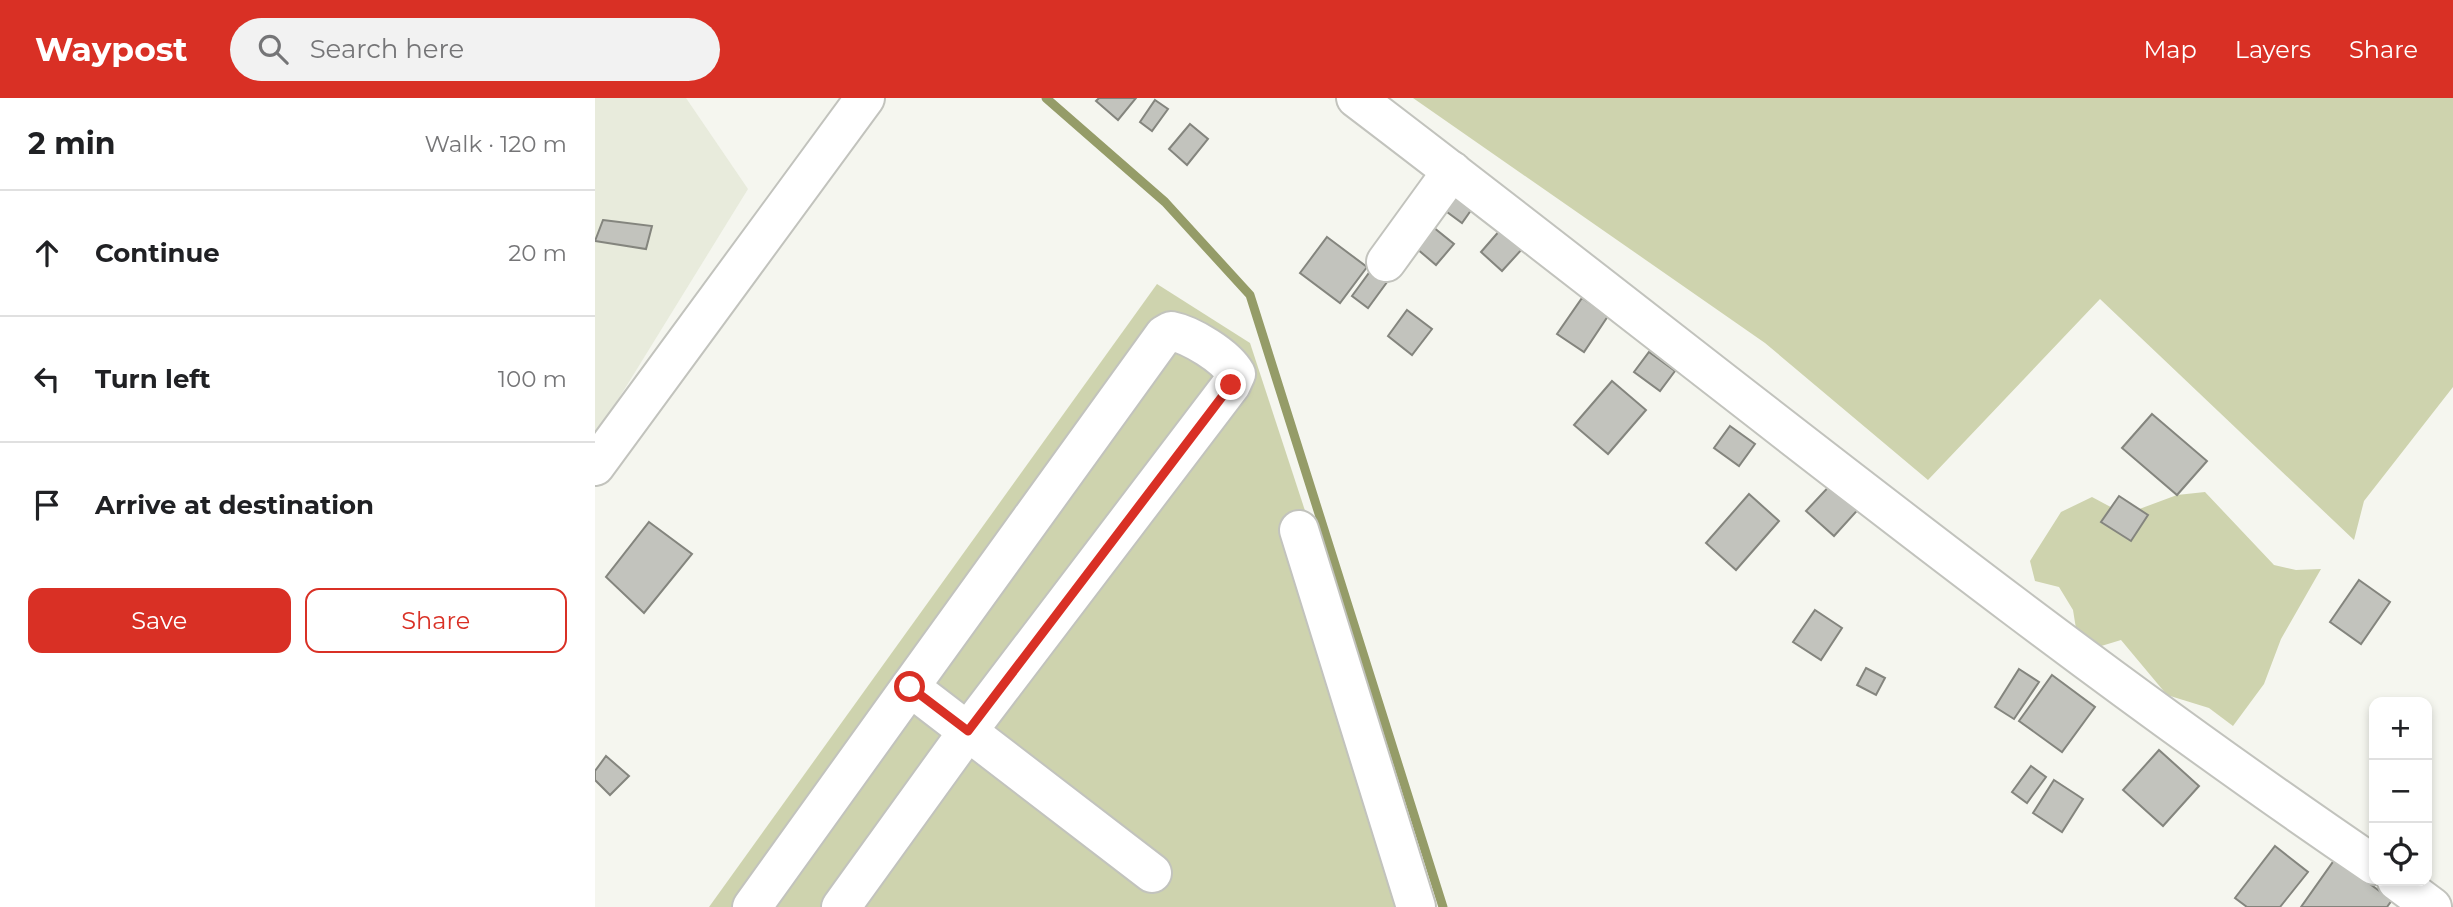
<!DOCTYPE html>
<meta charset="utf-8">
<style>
:root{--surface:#fff;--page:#f2f2f2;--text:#202124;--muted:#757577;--line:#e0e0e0;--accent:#d93025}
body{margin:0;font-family:Montserrat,sans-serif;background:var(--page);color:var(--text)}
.controls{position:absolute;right:21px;bottom:21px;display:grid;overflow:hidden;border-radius:14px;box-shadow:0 4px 10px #0003}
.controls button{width:63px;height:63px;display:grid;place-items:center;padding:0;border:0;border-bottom:2px solid var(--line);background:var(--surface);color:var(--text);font:35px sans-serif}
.stop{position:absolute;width:21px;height:21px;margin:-16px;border:5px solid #d93025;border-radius:50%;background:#fff}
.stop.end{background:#d93025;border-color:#fff;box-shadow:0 2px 7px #0008}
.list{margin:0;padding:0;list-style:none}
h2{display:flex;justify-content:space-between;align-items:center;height:91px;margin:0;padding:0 28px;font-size:30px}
h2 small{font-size:23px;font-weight:400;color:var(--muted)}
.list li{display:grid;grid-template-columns:46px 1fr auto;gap:21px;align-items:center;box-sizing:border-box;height:126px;padding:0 28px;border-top:2px solid var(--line)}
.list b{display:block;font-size:26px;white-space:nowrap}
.list em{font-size:23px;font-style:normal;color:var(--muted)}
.actions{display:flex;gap:14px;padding:21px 28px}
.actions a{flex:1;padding:16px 0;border:2px solid var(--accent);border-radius:14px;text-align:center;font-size:24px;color:var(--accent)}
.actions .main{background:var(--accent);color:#fff}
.icon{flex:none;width:38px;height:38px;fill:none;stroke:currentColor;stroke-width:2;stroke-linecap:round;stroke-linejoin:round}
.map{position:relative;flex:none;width:1858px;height:809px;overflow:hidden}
header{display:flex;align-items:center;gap:42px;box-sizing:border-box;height:98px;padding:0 35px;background:var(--accent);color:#fff}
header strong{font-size:33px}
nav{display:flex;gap:38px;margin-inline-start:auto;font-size:24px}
.search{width:490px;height:63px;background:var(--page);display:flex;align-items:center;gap:18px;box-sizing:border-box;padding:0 24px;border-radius:38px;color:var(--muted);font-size:26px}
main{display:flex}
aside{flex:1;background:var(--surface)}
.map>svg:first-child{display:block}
.built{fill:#e8ebdc}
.green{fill:#ced3ae}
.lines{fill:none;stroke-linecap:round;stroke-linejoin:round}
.stream{stroke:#959c68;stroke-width:9}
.building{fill:#c2c3bd;stroke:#84857e;stroke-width:2}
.minor-casing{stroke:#c2c3bd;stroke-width:42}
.minor{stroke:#fff;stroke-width:38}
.route{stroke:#d93025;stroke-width:9}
</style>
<header>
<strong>Waypost</strong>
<div class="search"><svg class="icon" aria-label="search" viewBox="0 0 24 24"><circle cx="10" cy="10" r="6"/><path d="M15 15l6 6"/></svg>Search here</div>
<nav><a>Map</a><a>Layers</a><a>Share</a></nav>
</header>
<main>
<aside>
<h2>2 min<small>Walk · 120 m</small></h2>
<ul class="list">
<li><svg class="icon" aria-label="ahead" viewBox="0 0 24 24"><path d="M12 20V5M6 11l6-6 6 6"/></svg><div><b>Continue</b></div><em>20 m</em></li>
<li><svg class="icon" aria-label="left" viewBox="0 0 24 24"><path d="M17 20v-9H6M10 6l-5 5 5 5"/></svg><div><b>Turn left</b></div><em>100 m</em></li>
<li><svg class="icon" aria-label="arrive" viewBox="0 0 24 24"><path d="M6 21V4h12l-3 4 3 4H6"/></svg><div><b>Arrive at destination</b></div></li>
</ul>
<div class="actions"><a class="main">Save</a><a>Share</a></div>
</aside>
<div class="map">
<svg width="1858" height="809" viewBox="0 0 1858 809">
<rect width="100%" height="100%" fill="#f5f6ef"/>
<path class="built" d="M 0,0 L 91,0 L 153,91 L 0,339 Z"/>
<g class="green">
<path d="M 818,0 L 1858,0 L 1858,289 L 1769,403 L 1759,442 L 1505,201 L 1333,382 L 1170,245 Z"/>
<path d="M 562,186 L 655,245 L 840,809 L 114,809 Z"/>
<path d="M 1610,394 L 1679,467 L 1701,472 L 1726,471 L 1686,541 L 1669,586 L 1638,628 L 1614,610 L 1572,597 L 1526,542 L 1503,549 L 1483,543 L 1478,512 L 1464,489 L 1440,483 L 1435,463 L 1466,414 L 1497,399 L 1525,414 L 1539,413 L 1582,397 Z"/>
</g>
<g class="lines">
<path class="stream" d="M 451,0 L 570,104 L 655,197 L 848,809"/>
</g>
<g class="building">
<path d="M 504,0 L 541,0 L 523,22 L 501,3 Z"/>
<path d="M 560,2 L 573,11 L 557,33 L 545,24 Z"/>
<path d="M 595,26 L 613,41 L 592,67 L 574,51 Z"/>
<path d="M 860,94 L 879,108 L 867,125 L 848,111 Z"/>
<path d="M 8,122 L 57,128 L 51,151 L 0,143 Z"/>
<path d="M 838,129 L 859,146 L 841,167 L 821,150 Z"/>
<path d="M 906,131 L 928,150 L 907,173 L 886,154 Z"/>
<path d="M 732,139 L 772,169 L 745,205 L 705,175 Z"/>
<path d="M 779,168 L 795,180 L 773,210 L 757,198 Z"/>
<path d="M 987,200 L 1013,218 L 989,254 L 962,236 Z"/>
<path d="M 812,212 L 837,231 L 817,257 L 793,238 Z"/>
<path d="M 1054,254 L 1080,273 L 1065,293 L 1039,274 Z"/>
<path d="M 1017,283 L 1051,312 L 1013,356 L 979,327 Z"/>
<path d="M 1557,316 L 1612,363 L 1582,397 L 1527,350 Z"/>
<path d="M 1135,328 L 1160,346 L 1144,368 L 1119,350 Z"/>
<path d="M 1241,381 L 1268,406 L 1239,438 L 1211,413 Z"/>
<path d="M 1154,396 L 1184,423 L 1141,472 L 1111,445 Z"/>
<path d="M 1524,398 L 1553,417 L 1536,443 L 1506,424 Z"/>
<path d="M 54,424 L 97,456 L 49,515 L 11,479 Z"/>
<path d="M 1764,482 L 1795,504 L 1766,546 L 1735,524 Z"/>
<path d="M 1220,512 L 1247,530 L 1226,562 L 1198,544 Z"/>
<path d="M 1271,570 L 1290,580 L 1281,597 L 1262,587 Z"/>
<path d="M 1424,571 L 1444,584 L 1419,621 L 1400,609 Z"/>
<path d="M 1457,577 L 1500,609 L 1467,654 L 1424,623 Z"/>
<path d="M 1564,652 L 1604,688 L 1568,728 L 1528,692 Z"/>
<path d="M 11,658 L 34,678 L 15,697 L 0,682 L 0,673 Z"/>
<path d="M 1436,668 L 1451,679 L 1432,705 L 1417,694 Z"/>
<path d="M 1459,682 L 1488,701 L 1467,734 L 1438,715 Z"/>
<path d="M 1680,748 L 1713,774 L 1685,809 L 1652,809 L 1640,800 Z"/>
<path d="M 1740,761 L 1797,802 L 1792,809 L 1706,809 Z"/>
</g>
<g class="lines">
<defs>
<g id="minor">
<path d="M 761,0 C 1099,257 1427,528 1779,767"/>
<path d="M 791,164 L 857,73"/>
<path d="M 0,368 L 270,0"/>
<path d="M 704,432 L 821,809"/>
<path d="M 1802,783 L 1837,809"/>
<path d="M 157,809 L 315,589 L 557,775"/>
<path d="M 246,809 L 373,633 L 636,287 L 641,276 C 631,258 596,237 576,233 L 569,237 L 315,589"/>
</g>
</defs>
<use href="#minor" class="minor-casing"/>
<use href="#minor" class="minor"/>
</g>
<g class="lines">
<path class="route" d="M 315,589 L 373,633 L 636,287"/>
</g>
</svg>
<div class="controls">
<button>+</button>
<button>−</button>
<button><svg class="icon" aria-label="locate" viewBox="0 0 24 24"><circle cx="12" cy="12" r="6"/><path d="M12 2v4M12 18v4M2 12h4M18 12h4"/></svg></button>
</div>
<div class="stop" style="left:315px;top:589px"></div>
<div class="stop end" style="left:636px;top:287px"></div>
</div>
</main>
